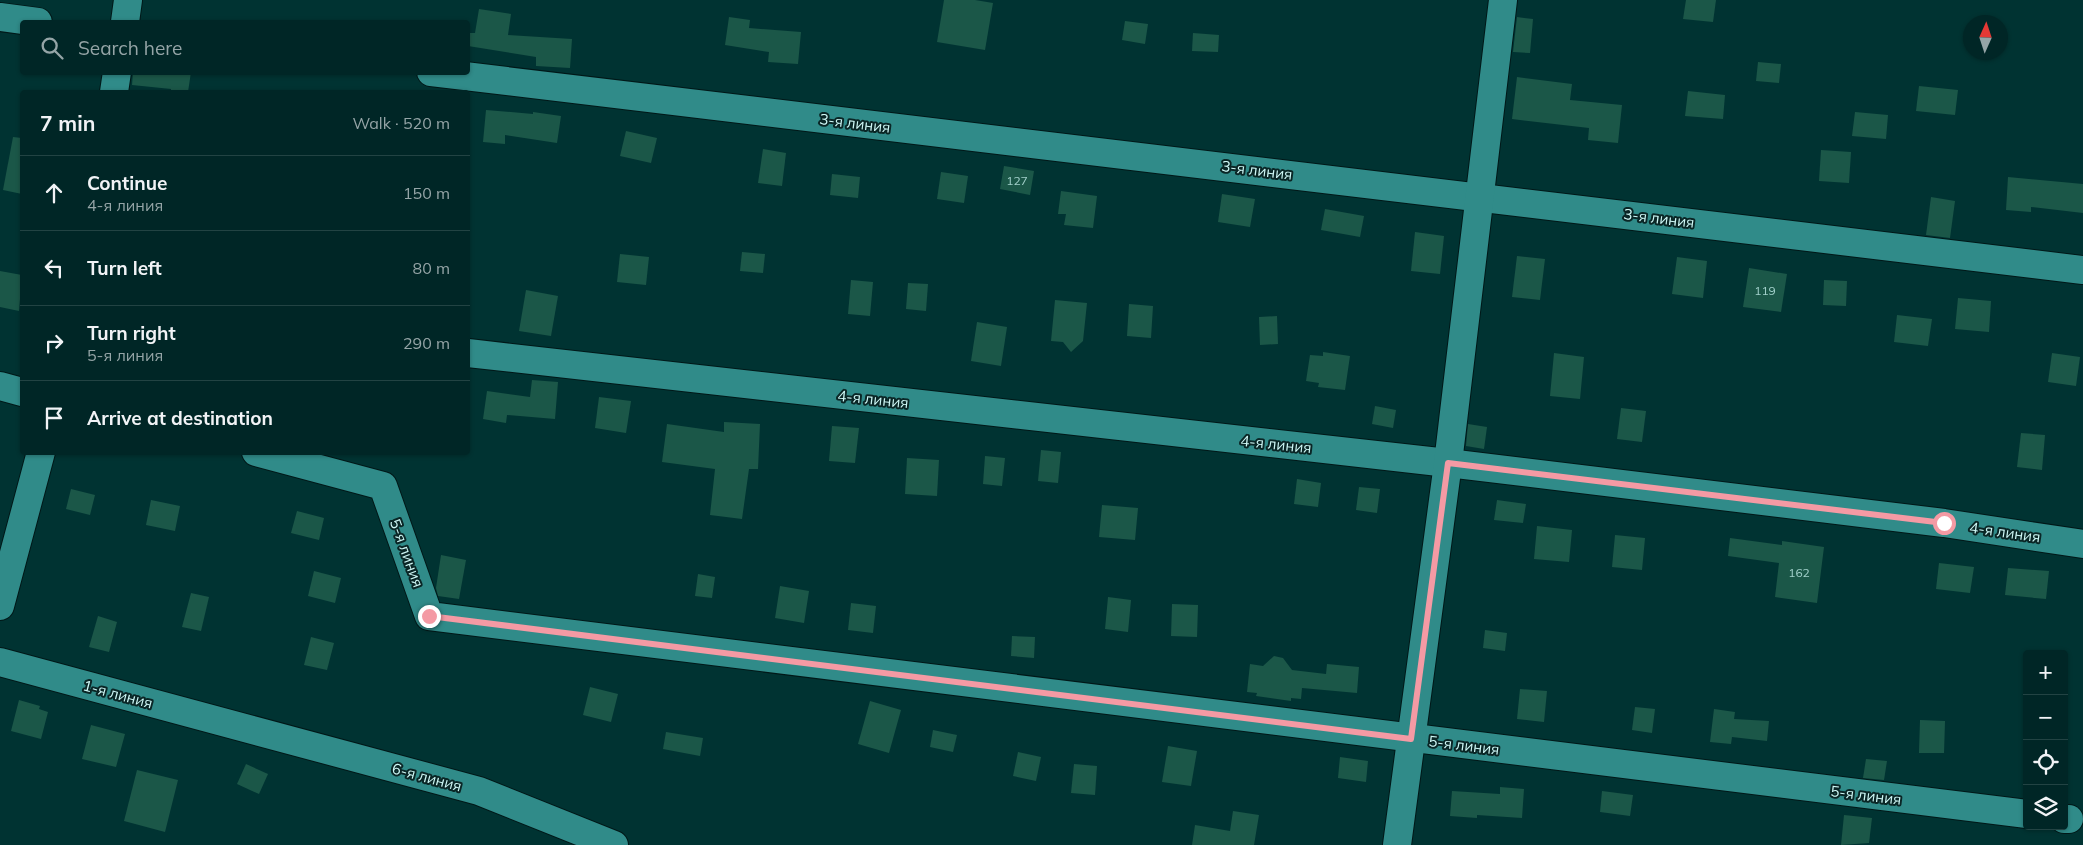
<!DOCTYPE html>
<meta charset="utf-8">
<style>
:root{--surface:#002626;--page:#0a2e2e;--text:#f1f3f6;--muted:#95a5a7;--line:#224343}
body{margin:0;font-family:Mulish,sans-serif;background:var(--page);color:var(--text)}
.controls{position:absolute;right:15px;bottom:15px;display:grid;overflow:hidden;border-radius:5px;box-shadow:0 1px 4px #0004}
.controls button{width:45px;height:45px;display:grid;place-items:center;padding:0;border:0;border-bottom:1px solid var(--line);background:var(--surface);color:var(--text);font:25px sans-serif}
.compass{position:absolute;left:1963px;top:15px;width:45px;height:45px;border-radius:50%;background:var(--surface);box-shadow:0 1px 4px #0004;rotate:3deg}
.stop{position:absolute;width:15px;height:15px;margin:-11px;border:4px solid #f49aa4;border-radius:50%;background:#fff}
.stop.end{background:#f49aa4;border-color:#fff;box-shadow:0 1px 5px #0008}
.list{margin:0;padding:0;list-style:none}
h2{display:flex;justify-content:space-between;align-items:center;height:65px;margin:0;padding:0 20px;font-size:21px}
h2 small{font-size:16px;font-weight:400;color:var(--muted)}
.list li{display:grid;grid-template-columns:32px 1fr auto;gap:15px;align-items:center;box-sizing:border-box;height:75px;padding:0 20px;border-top:1px solid var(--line)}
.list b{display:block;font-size:19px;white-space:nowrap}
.list p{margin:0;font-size:16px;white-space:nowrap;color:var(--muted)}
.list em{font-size:16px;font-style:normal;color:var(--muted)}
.icon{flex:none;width:28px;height:28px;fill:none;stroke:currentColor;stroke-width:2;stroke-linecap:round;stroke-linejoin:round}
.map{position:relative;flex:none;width:2083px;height:845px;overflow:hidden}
.search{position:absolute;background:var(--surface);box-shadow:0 1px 4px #0004;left:20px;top:20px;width:450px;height:55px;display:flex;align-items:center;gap:12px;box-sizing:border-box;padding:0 18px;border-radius:5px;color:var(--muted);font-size:19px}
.panel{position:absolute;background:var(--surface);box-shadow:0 1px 4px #0004;left:20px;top:90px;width:450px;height:365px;border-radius:5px}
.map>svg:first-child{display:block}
.building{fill:#1b5748}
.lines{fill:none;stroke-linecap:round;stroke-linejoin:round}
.minor-casing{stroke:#001818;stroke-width:30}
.minor{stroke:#308b89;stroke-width:28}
.route{stroke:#f49aa4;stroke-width:6}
.labels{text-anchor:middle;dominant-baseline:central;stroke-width:4;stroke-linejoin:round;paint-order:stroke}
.number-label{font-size:12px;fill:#a2d0ca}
.street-label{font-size:15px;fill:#cff8f6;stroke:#0a2626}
</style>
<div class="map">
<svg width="2083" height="845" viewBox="0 0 2083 845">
<rect width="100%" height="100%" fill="#003332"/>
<g class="building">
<path d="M 944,0 L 975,0 L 993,3 L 985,50 L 937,42 Z"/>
<path d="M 1686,0 L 1716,0 L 1713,22 L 1683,19 Z"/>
<path d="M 479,9 L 511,14 L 508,35 L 572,39 L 570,68 L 536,66 L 536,57 L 468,46 L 468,33 L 475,33 Z"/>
<path d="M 729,17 L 750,20 L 749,28 L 801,32 L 798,64 L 768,62 L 769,52 L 725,45 Z"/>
<path d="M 1517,17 L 1533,19 L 1530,53 L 1513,52 Z"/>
<path d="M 1125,21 L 1148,24 L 1145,44 L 1122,40 Z"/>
<path d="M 1193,33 L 1219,35 L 1218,52 L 1192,51 Z"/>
<path d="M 1758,62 L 1781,64 L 1779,83 L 1756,81 Z"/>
<path d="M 133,72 L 191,72 L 188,92 L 171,92 L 171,89 L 132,85 Z"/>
<path d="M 1517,77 L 1572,84 L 1570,100 L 1622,105 L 1618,143 L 1588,140 L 1589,128 L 1512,119 Z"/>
<path d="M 1919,86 L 1958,90 L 1955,115 L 1916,111 Z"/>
<path d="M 1688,91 L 1725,95 L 1723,119 L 1685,116 Z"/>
<path d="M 486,110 L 533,114 L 533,112 L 561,116 L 557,143 L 505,135 L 505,144 L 483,142 Z"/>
<path d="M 1855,112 L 1888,115 L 1886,139 L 1852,136 Z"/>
<path d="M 626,131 L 657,138 L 651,163 L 620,156 Z"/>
<path d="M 13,137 L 22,138 L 22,194 L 3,190 Z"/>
<path d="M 763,149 L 786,153 L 782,186 L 758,183 Z"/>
<path d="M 1821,150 L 1851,152 L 1849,183 L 1819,181 Z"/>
<path d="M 1004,166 L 1034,171 L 1030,195 L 1000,189 Z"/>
<path d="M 941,172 L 968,176 L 964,203 L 937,199 Z"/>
<path d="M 832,174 L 860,177 L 858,198 L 830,195 Z"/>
<path d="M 2008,177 L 2083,184 L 2083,213 L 2031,207 L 2031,212 L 2006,210 Z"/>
<path d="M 1061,191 L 1097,196 L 1093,228 L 1064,225 L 1066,214 L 1058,214 Z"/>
<path d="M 1222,194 L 1255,199 L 1250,227 L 1218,222 Z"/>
<path d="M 1931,197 L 1955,201 L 1950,238 L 1926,235 Z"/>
<path d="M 1325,209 L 1364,216 L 1360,237 L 1321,230 Z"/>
<path d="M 1415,232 L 1444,236 L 1440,274 L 1411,271 Z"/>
<path d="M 742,252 L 765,254 L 763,273 L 740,271 Z"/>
<path d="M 620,254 L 649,257 L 646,285 L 617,282 Z"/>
<path d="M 1517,256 L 1545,259 L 1540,300 L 1512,297 Z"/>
<path d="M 1677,257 L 1707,261 L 1703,298 L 1672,294 Z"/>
<path d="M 1749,268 L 1787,274 L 1781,312 L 1743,307 Z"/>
<path d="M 0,271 L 22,275 L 19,311 L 0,307 Z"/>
<path d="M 851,280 L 873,282 L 870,316 L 848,314 Z"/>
<path d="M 1824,280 L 1847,281 L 1846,306 L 1823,305 Z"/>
<path d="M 908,283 L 928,284 L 926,311 L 906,309 Z"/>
<path d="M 526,290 L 558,296 L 551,336 L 519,331 Z"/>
<path d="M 1958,298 L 1991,301 L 1989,332 L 1955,329 Z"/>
<path d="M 1055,300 L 1087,303 L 1083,341 L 1071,352 L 1063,342 L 1051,341 Z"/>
<path d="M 1129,304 L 1153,306 L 1151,338 L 1127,336 Z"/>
<path d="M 1897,315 L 1932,319 L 1928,346 L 1894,342 Z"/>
<path d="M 1277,316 L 1278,344 L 1260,345 L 1259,317 Z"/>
<path d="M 977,322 L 1007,327 L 1001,366 L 971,361 Z"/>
<path d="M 1323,352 L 1350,356 L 1345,390 L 1318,387 L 1319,383 L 1306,381 L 1310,355 L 1323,356 Z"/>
<path d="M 1554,353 L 1584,357 L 1580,399 L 1550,396 Z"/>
<path d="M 2052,353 L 2080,357 L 2076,386 L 2048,382 Z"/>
<path d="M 532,380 L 558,382 L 555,419 L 507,415 L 506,423 L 483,419 L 487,391 L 530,397 Z"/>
<path d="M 599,397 L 631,401 L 626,433 L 595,428 Z"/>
<path d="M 1375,406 L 1396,410 L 1393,428 L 1372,424 Z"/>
<path d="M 1621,408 L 1646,411 L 1642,442 L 1617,439 Z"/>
<path d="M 724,422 L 760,424 L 758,469 L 749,469 L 742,519 L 710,515 L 715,469 L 662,462 L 667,424 L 724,432 Z"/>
<path d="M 1468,424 L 1487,427 L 1484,449 L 1466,446 Z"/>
<path d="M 832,426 L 859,428 L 855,463 L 829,461 Z"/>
<path d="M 2021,433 L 2045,435 L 2042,470 L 2017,467 Z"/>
<path d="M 1041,450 L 1061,452 L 1058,483 L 1038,481 Z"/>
<path d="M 985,456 L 1005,458 L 1002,486 L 983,484 Z"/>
<path d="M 907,458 L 939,460 L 937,496 L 905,494 Z"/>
<path d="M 1297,479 L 1321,483 L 1318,507 L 1294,504 Z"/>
<path d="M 1359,487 L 1380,489 L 1377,513 L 1356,510 Z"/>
<path d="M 71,489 L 95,495 L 90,515 L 66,509 Z"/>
<path d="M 151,500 L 180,506 L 175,531 L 146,525 Z"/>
<path d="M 1497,500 L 1526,504 L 1523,523 L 1494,520 Z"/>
<path d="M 1102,505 L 1138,508 L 1135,540 L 1099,537 Z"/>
<path d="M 297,511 L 324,518 L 319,540 L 291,533 Z"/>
<path d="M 1537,526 L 1572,530 L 1569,562 L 1534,559 Z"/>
<path d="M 1615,535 L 1645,538 L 1642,570 L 1612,567 Z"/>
<path d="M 1730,538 L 1782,545 L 1782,541 L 1824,547 L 1817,603 L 1775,597 L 1779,563 L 1728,556 Z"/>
<path d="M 441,555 L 466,560 L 459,599 L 438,596 L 436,588 Z"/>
<path d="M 1939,563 L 1974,567 L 1970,593 L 1936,589 Z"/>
<path d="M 2008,568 L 2049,571 L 2046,599 L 2005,595 Z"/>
<path d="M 314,571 L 341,578 L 335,603 L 308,596 Z"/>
<path d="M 698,574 L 715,577 L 712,598 L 695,596 Z"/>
<path d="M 780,586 L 809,591 L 804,623 L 775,618 Z"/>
<path d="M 191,593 L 209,597 L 201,631 L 182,627 Z"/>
<path d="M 1108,597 L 1131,600 L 1128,632 L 1105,629 Z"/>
<path d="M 851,603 L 876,606 L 873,633 L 848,630 Z"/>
<path d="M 1172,604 L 1198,605 L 1197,637 L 1171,636 Z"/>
<path d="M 98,616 L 117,622 L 109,652 L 89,647 Z"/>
<path d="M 1485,630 L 1507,633 L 1505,651 L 1483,648 Z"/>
<path d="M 1012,636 L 1035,637 L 1034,658 L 1011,656 Z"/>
<path d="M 311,637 L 334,643 L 327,670 L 304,665 Z"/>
<path d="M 1274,656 L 1283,658 L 1292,670 L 1326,674 L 1327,664 L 1359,667 L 1357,693 L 1302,688 L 1301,699 L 1291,698 L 1291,701 L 1256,696 L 1257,693 L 1247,692 L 1250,664 L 1263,666 Z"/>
<path d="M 590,687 L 618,694 L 611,722 L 583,715 Z"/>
<path d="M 1520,689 L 1547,691 L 1544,722 L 1517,719 Z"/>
<path d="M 19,700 L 40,706 L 39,709 L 48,712 L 41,739 L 11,731 Z"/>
<path d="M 870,701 L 901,710 L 889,753 L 858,744 Z"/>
<path d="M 1635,707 L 1655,709 L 1652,733 L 1632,730 Z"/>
<path d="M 1714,709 L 1735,712 L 1734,719 L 1769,721 L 1767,741 L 1732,737 L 1731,744 L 1710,742 Z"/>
<path d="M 1920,720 L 1945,721 L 1944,753 L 1919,753 Z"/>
<path d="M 91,725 L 125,734 L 116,767 L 82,759 Z"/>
<path d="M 933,730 L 957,735 L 953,752 L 930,747 Z"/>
<path d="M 666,732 L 703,738 L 700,756 L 663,749 Z"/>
<path d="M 1168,746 L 1197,751 L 1191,786 L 1162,782 Z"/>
<path d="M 1018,752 L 1041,757 L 1036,781 L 1013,776 Z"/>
<path d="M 1340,757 L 1368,761 L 1366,782 L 1338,778 Z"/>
<path d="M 1866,759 L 1887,761 L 1884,780 L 1863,778 Z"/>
<path d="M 246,764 L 268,774 L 259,794 L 237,784 Z"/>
<path d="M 1074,764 L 1097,766 L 1095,795 L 1071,793 Z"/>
<path d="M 137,770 L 178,780 L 165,832 L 124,821 Z"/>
<path d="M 1500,787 L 1524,789 L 1522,818 L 1477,815 L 1477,818 L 1450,816 L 1452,791 L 1500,794 Z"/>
<path d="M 1602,791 L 1633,795 L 1630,816 L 1600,812 Z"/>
<path d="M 1233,811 L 1259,815 L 1254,845 L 1192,845 L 1195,825 L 1230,831 Z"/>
<path d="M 1844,815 L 1872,818 L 1869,843 L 1841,845 Z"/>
</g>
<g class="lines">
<defs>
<g id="minor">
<path d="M 0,17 L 38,22"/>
<path d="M 125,22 L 128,0"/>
<path d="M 431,72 L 2083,270"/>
<path d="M 114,92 L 117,72"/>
<path d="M 468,353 L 1448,463 L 1944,523 L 2083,544"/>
<path d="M 0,386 L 22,392"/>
<path d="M 256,452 L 383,486 L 429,616 L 2027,814"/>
<path d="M 0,606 L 41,452"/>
<path d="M 0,662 L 479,791 L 614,845"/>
<path d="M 2064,819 L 2069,819"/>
<path d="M 1397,845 L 1448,463 L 1503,0"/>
</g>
</defs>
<use href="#minor" class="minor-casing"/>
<use href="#minor" class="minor"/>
</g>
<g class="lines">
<path class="route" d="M 429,616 L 1411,739 L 1448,463 L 1944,523"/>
</g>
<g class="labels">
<g class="number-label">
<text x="1017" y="180">127</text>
<text x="1765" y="290">119</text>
<text x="1799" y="572">162</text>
</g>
<g class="street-label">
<text transform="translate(855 123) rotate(7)">3-я линия</text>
<text transform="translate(1257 170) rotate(7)">3-я линия</text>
<text transform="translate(1659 218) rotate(7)">3-я линия</text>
<text transform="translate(873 399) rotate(6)">4-я линия</text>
<text transform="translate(1276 444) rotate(6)">4-я линия</text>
<text transform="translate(2005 532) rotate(8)">4-я линия</text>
<text transform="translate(407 553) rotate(70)">5-я линия</text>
<text transform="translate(118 694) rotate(15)">1-я линия</text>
<text transform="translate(1464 745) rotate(7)">5-я линия</text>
<text transform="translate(427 777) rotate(15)">6-я линия</text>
<text transform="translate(1866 795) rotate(7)">5-я линия</text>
</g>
</g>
</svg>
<div class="controls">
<button>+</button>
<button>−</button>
<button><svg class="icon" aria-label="locate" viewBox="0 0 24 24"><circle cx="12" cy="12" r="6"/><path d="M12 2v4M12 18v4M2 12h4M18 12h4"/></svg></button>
<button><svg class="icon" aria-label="layers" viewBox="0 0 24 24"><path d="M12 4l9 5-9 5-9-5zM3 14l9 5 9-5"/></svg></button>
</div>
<svg class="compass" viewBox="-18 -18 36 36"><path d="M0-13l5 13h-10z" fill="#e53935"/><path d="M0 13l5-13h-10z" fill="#95a5a7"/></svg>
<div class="stop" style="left:1944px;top:523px"></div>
<div class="stop end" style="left:429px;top:616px"></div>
<div class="search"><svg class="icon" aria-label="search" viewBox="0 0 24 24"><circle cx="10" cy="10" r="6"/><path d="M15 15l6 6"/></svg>Search here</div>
<section class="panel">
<h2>7 min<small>Walk · 520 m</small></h2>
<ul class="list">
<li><svg class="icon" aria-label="ahead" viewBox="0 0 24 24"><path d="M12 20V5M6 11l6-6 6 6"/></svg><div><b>Continue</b><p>4-я линия</p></div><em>150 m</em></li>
<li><svg class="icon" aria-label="left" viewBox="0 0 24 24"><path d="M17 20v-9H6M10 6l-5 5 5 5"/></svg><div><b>Turn left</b></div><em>80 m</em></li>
<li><svg class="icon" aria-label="right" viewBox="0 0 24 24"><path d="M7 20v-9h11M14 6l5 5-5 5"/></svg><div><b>Turn right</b><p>5-я линия</p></div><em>290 m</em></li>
<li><svg class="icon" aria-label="arrive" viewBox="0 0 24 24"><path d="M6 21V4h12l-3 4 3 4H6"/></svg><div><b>Arrive at destination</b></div></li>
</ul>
</section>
</div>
